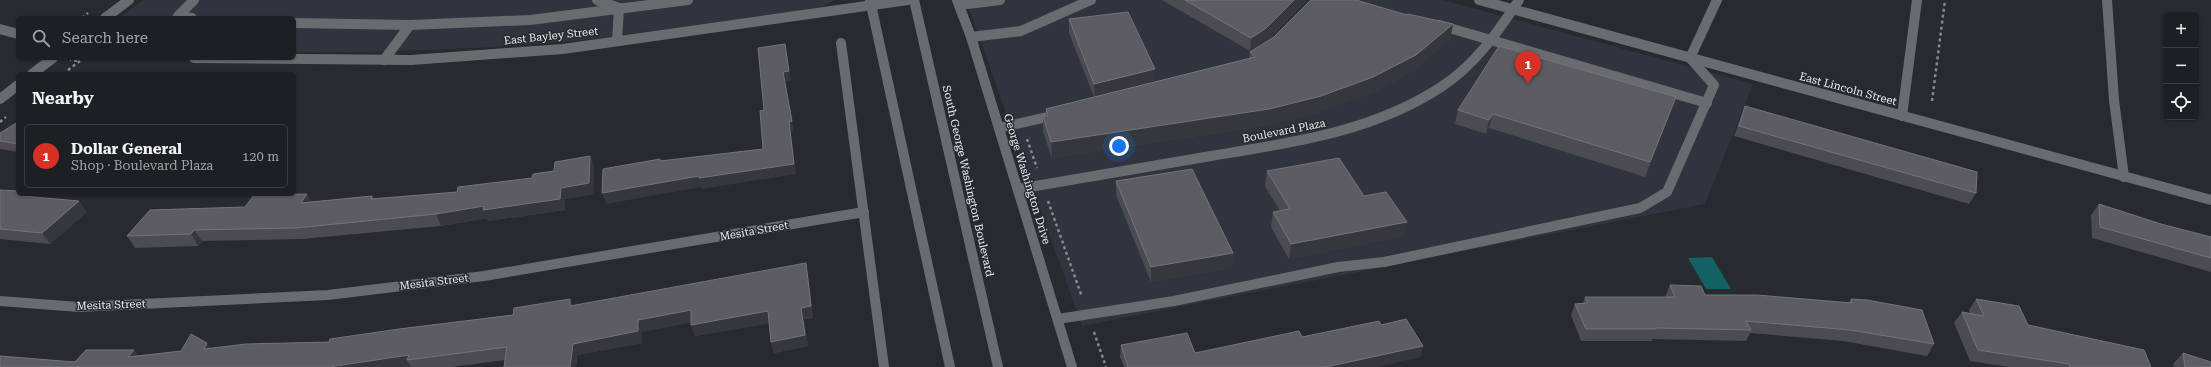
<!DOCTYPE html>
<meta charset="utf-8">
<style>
:root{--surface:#1d2023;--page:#2a2d30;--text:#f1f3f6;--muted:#a0a3a6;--line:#3b3e41;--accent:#d93025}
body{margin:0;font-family:"Roboto Serif",serif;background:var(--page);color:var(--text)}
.controls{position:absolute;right:12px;top:12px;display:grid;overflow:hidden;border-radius:6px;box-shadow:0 1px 3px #0004}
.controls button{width:36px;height:36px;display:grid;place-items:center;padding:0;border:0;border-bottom:1px solid var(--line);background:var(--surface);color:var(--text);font:20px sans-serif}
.you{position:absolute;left:1119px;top:146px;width:14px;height:14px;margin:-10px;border:3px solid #fff;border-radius:50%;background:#1a73e8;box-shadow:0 0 0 6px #1a73e833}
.badge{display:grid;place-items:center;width:26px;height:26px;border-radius:50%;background:var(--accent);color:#fff;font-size:13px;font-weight:700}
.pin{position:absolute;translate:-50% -33px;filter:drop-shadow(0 1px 2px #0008)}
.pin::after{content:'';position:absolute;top:21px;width:14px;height:12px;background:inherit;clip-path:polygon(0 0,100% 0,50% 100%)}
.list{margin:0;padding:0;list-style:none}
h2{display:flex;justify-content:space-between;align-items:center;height:52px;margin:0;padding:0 16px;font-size:17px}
h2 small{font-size:13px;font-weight:400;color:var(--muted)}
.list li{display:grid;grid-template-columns:26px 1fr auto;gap:12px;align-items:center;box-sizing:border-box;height:64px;margin:0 8px 8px;padding:0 8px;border:1px solid var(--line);border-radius:6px}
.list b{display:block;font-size:15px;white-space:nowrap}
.list p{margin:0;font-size:13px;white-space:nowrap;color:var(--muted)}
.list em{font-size:13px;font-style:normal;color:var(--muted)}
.icon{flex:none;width:22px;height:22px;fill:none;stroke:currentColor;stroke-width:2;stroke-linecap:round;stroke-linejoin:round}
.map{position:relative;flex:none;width:2211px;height:367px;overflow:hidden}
.search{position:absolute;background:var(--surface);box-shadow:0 1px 3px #0004;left:16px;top:16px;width:280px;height:44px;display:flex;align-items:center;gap:10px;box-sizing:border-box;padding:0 14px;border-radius:6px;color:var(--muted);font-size:15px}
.panel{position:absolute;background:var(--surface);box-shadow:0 1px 3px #0004;left:16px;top:72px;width:280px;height:124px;border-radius:6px}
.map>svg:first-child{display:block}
.built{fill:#2f343f}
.water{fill:#136162}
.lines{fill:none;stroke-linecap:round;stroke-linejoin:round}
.path{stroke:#86888d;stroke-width:2.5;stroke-dasharray:3 3;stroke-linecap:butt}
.minor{stroke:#696c6e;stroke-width:10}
.wall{fill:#4c4b51}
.shaded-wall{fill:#36373c}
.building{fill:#5d5c62;stroke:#737378}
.labels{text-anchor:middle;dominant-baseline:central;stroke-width:3;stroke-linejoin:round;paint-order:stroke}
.street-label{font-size:11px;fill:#e9ebef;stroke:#272a2f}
</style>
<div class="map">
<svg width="2211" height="367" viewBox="0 0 2211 367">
<rect width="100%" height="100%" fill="#272a2f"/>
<g class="built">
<path d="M 143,0 L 835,0 L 824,6 L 808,10 L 583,40 L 476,48 L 364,52 L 294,52 L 294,18 L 119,18 Z"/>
<path d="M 966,0 L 1443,0 L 1753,84 L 1705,204 L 1082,326 Z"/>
</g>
<path class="water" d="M 1712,257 L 1731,289 L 1706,289 L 1688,258 Z"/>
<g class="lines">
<g class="path">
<path d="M 82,18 L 88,13"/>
<path d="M 68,70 L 80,61 L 70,60"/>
<path d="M 1932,101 L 1945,0"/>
<path d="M 0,122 L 6,117"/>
<path d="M 1027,139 L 1037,168"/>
<path d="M 1048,201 L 1082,297"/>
<path d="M 1094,332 L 1106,367"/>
</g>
<g class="minor">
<path d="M 597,0 L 619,8 L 617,41"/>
<path d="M 870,0 L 950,367"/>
<path d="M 914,0 L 998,367"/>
<path d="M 957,0 L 971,37 L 1072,367"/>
<path d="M 1479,0 L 2211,200"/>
<path d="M 2107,0 L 2114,100 L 2124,177"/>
<path d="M 959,5 L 1000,0"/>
<path d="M 105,18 L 129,0"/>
<path d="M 192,18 L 178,16 L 194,0"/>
<path d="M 294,23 L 410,25 L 530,20 L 688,0"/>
<path d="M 1439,25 L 1707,103"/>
<path d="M 0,29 L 18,34"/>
<path d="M 971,37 L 1021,31 L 1091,0"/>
<path d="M 841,43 L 884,367"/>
<path d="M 194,58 L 411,60 L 563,49 L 908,0"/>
<path d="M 384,60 L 410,25"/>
<path d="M 32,74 L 53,58"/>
<path d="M 0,99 L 18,85"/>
<path d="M 1902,116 L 1917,0"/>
<path d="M 999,128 L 1056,115"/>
<path d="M 1018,189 C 1082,178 1147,167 1211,156 C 1290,143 1373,132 1441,87 C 1474,66 1498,32 1519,0"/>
<path d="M 0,301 L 79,307 L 328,295 L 484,276 L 864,212"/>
<path d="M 1058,319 L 1174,301 L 1338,267 L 1384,262 L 1640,208 L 1667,192 L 1714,85 L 1690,58 L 1717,0"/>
</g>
</g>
<g class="wall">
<path d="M 1162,0 L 1300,0 L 1300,6 L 1264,43 L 1250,51 Z"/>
<path d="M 1407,15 L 1453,24 L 1450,39 L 1413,71 L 1371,93 L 1318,112 L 1268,125 L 1052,158 L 1043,132 L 1043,116 L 1046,116 L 1046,109 L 1094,97 L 1069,33 L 1069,19 L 1155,82 L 1249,58 L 1250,52 Z"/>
<path d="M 1676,97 L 1645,177 L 1489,128 L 1486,134 L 1455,124 L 1458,110 Z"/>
<path d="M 1745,106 L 1976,193 L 1969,204 L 1734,136 L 1741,116 Z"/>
<path d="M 18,122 L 18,152 L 0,149 L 0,133 Z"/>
<path d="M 590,156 L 594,167 L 593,194 L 565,199 L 565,210 L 488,221 L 487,218 L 441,226 L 302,239 L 202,241 L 198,246 L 135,248 L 127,236 L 245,207 L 307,194 L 311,202 L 372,196 L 374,199 L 457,192 L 532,178 L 554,171 Z"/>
<path d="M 1267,171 L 1364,196 L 1404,236 L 1289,259 L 1271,227 L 1273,212 L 1280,211 L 1265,186 Z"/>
<path d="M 1116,181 L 1233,253 L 1231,268 L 1151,282 L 1116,195 Z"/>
<path d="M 0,190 L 18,194 L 31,194 L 33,197 L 87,212 L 50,244 L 0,239 Z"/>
<path d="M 2099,204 L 2161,224 L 2211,237 L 2211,272 L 2092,238 L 2091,215 Z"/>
<path d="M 808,275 L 813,318 L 804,319 L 808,346 L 774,353 L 771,342 L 769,323 L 695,336 L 691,322 L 642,332 L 642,343 L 577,355 L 576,367 L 504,367 L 505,360 L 452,367 L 0,367 L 75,362 L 134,350 L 138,356 L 211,348 L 329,342 L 573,306 Z"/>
<path d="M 1670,285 L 1705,295 L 1848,303 L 1851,299 L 1934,344 L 1927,356 L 1843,341 L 1750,333 L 1746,341 L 1652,339 L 1652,341 L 1581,341 L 1571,315 L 1575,304 L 1583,303 L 1585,297 L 1665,297 Z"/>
<path d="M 1976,299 L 2028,325 L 2151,367 L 2009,367 L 1970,361 L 1954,323 L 1962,312 L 1970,314 L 1969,310 Z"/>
<path d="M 1381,325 L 1423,346 L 1420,357 L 1375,367 L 1124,367 L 1120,357 L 1121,345 L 1195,353 Z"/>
<path d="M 2183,353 L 2211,367 L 2174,367 L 2173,364 Z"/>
</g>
<g class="shaded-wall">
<path d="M 1294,0 L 1300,0 L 1300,6 L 1264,43 L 1250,51 L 1251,38 Z"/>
<path d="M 1453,24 L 1450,39 L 1413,71 L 1371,93 L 1318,112 L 1268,125 L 1052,158 L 1051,142 Z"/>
<path d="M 785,44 L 791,81 L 785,82 L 794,131 L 791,132 L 796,174 L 702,189 L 701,187 L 606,204 L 602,193 L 699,176 L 794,164 L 783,72 Z"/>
<path d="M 1155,69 L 1155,83 L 1095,98 L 1094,84 Z"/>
<path d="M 1493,114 L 1489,128 L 1486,134 L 1489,120 Z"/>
<path d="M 590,156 L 594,167 L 593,194 L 565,199 L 565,210 L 488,221 L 487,218 L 441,226 L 436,214 L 561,188 Z"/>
<path d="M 26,194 L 31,194 L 37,203 L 22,196 Z"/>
<path d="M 307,194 L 313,205 L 301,203 Z"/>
<path d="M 79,201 L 87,212 L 50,244 L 42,233 Z"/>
<path d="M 1407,222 L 1404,236 L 1289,259 L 1291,244 Z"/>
<path d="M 194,230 L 202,241 L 198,246 L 191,234 Z"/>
<path d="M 1233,253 L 1231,268 L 1151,282 L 1151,267 Z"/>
<path d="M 806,263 L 808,275 L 813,318 L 804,319 L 808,346 L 774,353 L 771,342 L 801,308 Z"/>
<path d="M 570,299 L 575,310 L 570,306 Z"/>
<path d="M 691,310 L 695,322 L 642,332 L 642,343 L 577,355 L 576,367 L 570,367 L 573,344 L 638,320 Z"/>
<path d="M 768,311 L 771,323 L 695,336 L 691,325 Z"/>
<path d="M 207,343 L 216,355 L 204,349 Z"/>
<path d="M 1423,346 L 1420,357 L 1375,367 L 1326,367 Z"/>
<path d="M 134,350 L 143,362 L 128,357 Z"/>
<path d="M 409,355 L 407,360 L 411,367 L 329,367 Z"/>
</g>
<g class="building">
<path d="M 1185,0 L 1294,0 L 1265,29 L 1251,38 Z"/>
<path d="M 1311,0 L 1356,0 L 1407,15 L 1408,14 L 1453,24 L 1416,55 L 1373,77 L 1321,96 L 1269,109 L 1051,142 L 1043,116 L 1048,116 L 1046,109 L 1255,57 L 1250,52 L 1274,37 Z"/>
<path d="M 1128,12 L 1155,69 L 1094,84 L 1069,19 Z"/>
<path d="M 785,44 L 789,71 L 783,72 L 792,121 L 789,122 L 794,164 L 699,178 L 699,176 L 602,193 L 603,169 L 660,159 L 660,161 L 763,149 L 760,111 L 764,110 L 758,48 Z"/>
<path d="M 1499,46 L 1676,97 L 1650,162 L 1493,114 L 1489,120 L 1458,110 Z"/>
<path d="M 1745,106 L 1977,172 L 1976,193 L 1739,126 Z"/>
<path d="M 18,122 L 18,144 L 0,141 L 0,133 Z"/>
<path d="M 590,156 L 589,183 L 561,188 L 560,199 L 483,210 L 484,206 L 436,214 L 295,228 L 194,230 L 191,234 L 127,236 L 150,210 L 245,207 L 254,195 L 307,194 L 301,203 L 372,196 L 371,199 L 457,192 L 458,187 L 532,178 L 533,174 L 554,171 L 555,162 Z"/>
<path d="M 1339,158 L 1364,196 L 1386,192 L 1407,222 L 1291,244 L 1273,212 L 1290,209 L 1267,171 Z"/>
<path d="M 1192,169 L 1233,253 L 1151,267 L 1116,181 Z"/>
<path d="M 0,190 L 18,191 L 18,194 L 26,194 L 22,196 L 79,201 L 42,233 L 0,229 Z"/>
<path d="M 2099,204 L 2161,224 L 2211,237 L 2211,258 L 2100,227 Z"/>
<path d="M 806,263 L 811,306 L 801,308 L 805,335 L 771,342 L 768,311 L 691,325 L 691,310 L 638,320 L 638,331 L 573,344 L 570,367 L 504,367 L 507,347 L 407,360 L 409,355 L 329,367 L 0,367 L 0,356 L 75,362 L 86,350 L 134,350 L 128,357 L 181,351 L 191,334 L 207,343 L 204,349 L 246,344 L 329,342 L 330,339 L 399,329 L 513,315 L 514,308 L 570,299 L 570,306 Z"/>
<path d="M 1670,285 L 1701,286 L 1705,295 L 1757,295 L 1852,303 L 1851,299 L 1867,300 L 1922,310 L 1934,344 L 1850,330 L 1746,321 L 1751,330 L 1656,328 L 1656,329 L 1586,329 L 1575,304 L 1588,303 L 1585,297 L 1675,297 Z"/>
<path d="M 1976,299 L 2019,306 L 2028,325 L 2144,350 L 2151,367 L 2070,367 L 2069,364 L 1978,350 L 1962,312 L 1984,316 Z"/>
<path d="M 1406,319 L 1423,346 L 1326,367 L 1128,367 L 1121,345 L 1187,333 L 1195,353 L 1299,331 L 1302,337 L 1379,321 L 1381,325 Z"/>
<path d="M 2183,353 L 2211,362 L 2211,367 L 2185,367 Z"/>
</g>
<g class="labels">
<g class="street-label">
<text transform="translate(551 36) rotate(-6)">East Bayley Street</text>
<text transform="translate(1848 89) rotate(15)">East Lincoln Street</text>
<text transform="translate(1284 131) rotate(-11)">Boulevard Plaza</text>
<text transform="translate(1027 179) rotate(73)">George Washington Drive</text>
<text transform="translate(968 181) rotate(77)">South George Washington Boulevard</text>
<text transform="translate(754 231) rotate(-10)">Mesita Street</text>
<text transform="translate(434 282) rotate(-7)">Mesita Street</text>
<text transform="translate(111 305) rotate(-2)">Mesita Street</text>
</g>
</g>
</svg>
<div class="controls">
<button>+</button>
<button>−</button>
<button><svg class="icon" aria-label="locate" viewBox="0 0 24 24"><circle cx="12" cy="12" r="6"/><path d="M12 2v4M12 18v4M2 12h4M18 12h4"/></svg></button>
</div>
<div class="you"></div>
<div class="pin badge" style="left:1528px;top:84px">1</div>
<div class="search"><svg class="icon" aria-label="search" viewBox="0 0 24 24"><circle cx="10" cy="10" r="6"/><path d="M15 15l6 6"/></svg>Search here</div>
<section class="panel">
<h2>Nearby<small></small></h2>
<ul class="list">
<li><span class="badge">1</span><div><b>Dollar General</b><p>Shop · Boulevard Plaza</p></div><em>120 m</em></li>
</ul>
</section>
</div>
